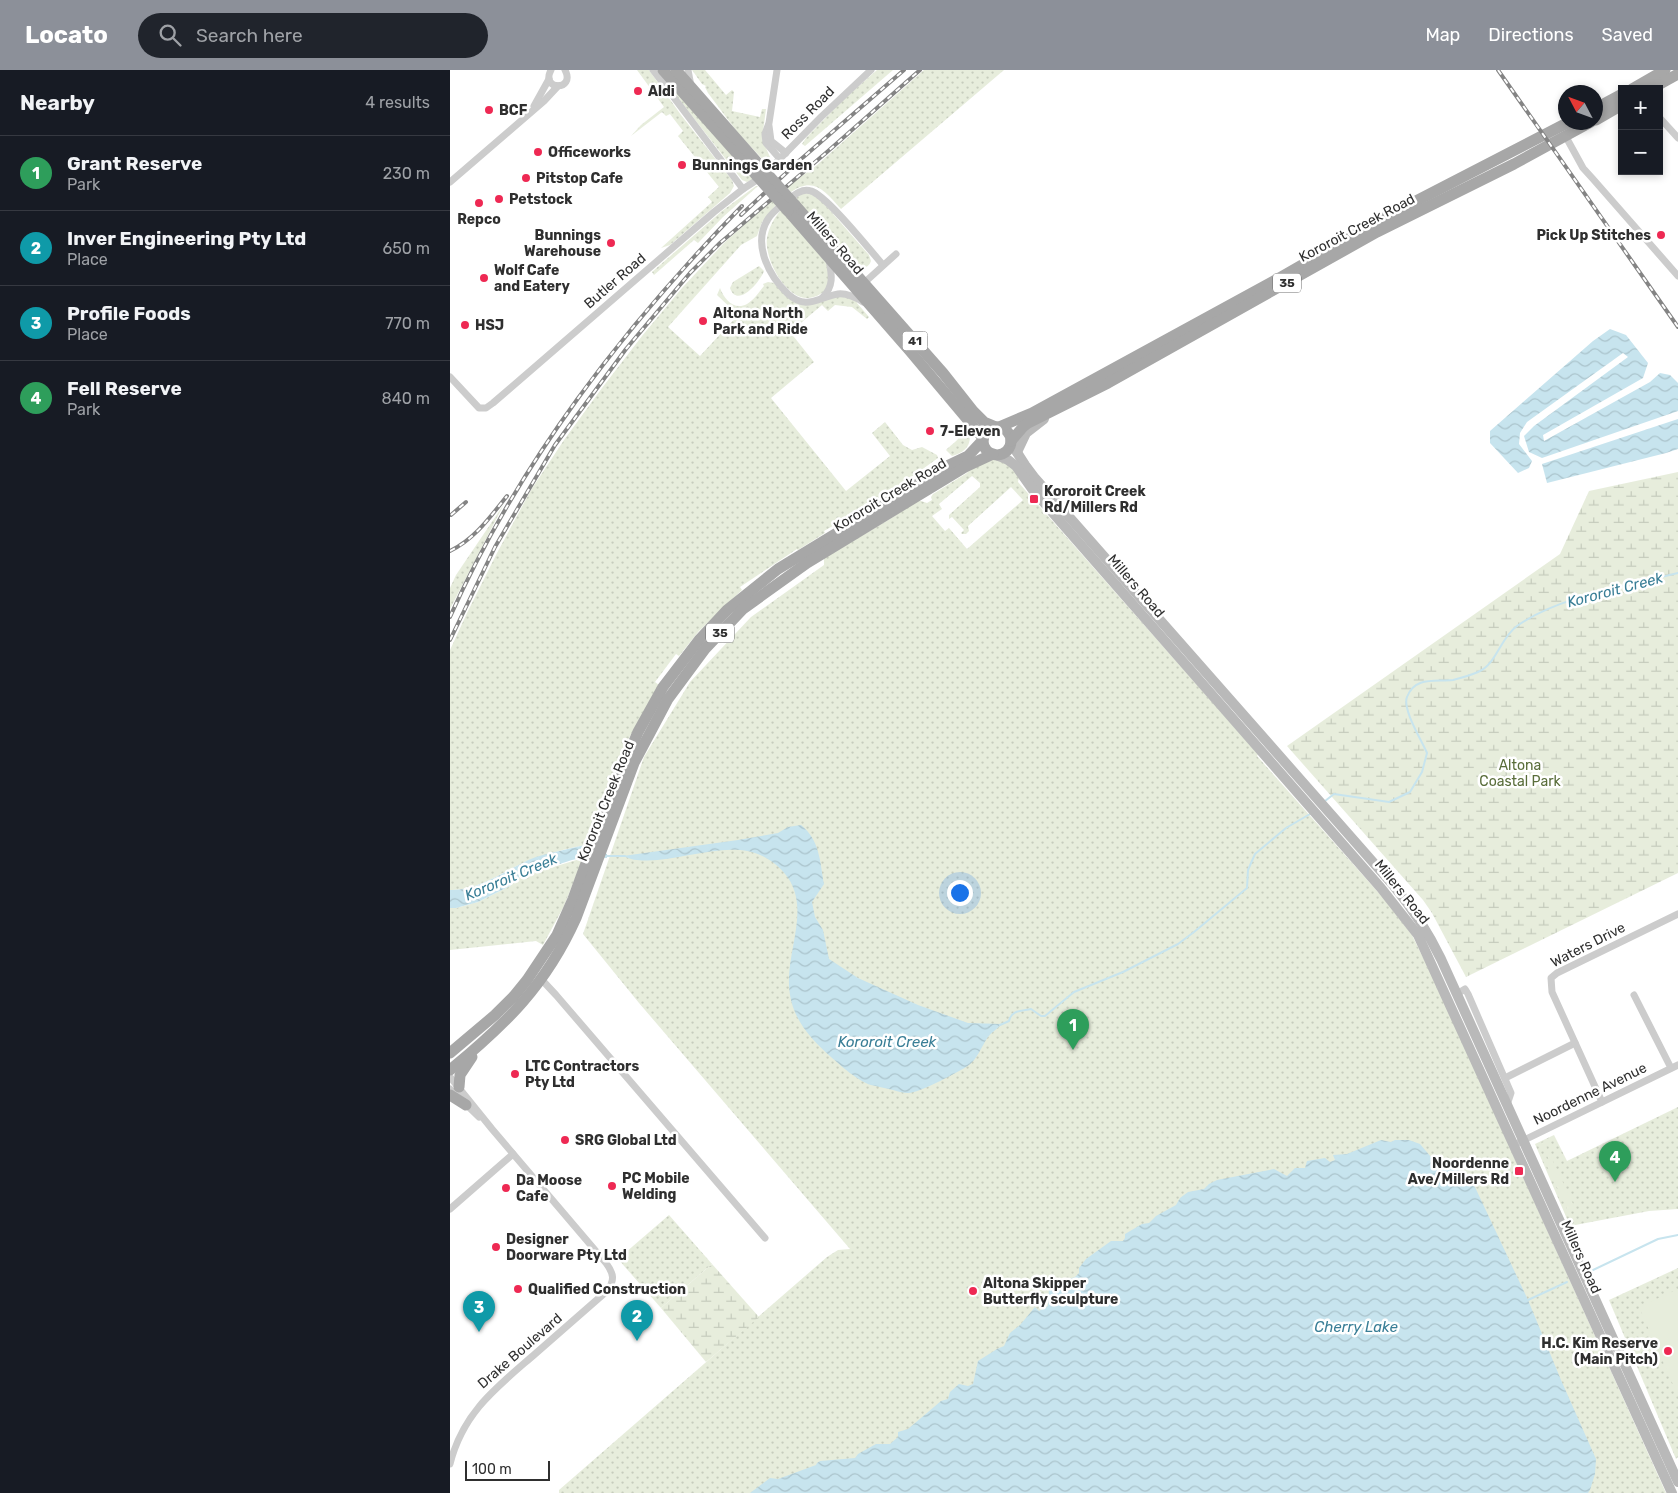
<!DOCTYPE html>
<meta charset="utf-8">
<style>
:root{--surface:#171b24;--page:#20242c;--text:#f1f3f6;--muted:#9ea1a6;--line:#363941;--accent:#8c9099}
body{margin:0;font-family:Rubik,sans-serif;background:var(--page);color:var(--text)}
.controls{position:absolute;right:15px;top:15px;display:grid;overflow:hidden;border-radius:0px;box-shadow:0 2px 8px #0003}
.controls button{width:45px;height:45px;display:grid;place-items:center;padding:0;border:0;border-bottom:1px solid var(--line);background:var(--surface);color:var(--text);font:25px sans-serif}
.compass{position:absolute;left:1108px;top:15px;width:45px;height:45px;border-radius:50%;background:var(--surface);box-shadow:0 2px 8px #0003;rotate:311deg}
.scale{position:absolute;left:15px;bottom:12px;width:85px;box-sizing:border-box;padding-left:5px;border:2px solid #2f2f2f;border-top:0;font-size:14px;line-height:18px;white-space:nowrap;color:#2f2f2f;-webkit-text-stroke:4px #fff;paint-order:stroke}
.you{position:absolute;left:509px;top:822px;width:18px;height:18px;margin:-12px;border:4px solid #fff;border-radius:50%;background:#1a73e8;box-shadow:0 0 0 8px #1a73e833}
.badge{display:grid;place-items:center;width:32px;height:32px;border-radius:50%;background:var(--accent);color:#fff;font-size:16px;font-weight:700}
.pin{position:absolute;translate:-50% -41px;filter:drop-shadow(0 1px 2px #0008)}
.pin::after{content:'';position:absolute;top:26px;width:18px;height:15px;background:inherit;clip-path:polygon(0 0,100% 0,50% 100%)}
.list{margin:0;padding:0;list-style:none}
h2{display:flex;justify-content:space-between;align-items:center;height:65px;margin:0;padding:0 20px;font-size:21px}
h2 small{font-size:16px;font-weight:400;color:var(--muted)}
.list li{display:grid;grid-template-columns:32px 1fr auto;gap:15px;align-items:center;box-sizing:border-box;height:75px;padding:0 20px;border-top:1px solid var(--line)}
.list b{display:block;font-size:19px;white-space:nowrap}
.list p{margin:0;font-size:16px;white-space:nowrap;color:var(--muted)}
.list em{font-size:16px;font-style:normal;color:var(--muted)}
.icon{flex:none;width:28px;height:28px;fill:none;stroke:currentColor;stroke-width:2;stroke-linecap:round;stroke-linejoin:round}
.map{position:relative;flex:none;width:1228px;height:1423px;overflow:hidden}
header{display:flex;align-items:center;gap:30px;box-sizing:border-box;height:70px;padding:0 25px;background:var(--accent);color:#fff}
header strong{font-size:24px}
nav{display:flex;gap:28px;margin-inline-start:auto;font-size:18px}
.search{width:350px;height:45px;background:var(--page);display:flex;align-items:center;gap:12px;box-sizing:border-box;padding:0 18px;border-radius:28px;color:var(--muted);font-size:19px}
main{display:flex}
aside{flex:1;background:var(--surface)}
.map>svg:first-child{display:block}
.grass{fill:url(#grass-dots);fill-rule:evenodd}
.wetland{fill:url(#wetland-marsh)}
.garden{fill:#e7eddc}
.water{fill:url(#water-waves)}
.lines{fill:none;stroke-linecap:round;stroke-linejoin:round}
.stream{stroke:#c7e4ee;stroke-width:2}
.street{stroke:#ccc;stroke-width:7}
.secondary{stroke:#b9b9b9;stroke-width:10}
.primary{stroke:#a7a7a7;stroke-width:11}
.rail-casing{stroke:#848484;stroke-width:4}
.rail{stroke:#fff;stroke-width:2;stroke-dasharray:5.5;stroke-linecap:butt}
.primary-bridge{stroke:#a7a7a7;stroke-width:11}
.poi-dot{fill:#ee2953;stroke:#fff;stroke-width:2}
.labels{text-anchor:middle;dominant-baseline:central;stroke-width:5;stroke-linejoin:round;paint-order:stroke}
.shield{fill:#fff;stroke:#6d6d6d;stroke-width:1}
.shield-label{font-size:12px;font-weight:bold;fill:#2f2f2f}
.poi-label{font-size:14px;font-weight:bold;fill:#2f2f2f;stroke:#fff;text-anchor:start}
.street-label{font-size:14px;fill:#2f2f2f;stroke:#fff}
.park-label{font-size:14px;fill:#596d3a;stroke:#fff}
.water-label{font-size:15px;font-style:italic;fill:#397e96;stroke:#fff}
</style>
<header>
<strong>Locato</strong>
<div class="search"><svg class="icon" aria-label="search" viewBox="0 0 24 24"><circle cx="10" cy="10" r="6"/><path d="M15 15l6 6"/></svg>Search here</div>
<nav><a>Map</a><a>Directions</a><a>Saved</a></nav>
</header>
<main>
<aside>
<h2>Nearby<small>4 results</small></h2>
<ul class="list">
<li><span class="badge" style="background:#2e9e5b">1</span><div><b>Grant Reserve</b><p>Park</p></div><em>230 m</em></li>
<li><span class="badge" style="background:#0f9aa8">2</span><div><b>Inver Engineering Pty Ltd</b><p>Place</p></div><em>650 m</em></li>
<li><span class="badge" style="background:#0f9aa8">3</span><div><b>Profile Foods</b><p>Place</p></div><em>770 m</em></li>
<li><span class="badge" style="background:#2e9e5b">4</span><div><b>Fell Reserve</b><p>Park</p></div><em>840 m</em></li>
</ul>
</aside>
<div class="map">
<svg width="1228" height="1423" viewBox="0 0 1228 1423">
<defs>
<pattern id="grass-dots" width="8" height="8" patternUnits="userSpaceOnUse" patternTransform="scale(1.25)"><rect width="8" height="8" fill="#e7eddc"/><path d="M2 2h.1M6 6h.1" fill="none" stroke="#c6ccbd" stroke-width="1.8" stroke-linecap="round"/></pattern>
<pattern id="wetland-marsh" width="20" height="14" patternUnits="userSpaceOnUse" patternTransform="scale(1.25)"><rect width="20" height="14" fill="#e7eddc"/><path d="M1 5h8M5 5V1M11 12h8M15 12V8" fill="none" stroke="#c6ccbd"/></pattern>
<pattern id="water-waves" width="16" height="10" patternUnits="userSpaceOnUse" patternTransform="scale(1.25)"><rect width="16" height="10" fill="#c7e4ee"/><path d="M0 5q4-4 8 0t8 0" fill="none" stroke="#abc4cc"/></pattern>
</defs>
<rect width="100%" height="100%" fill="#fff"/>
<g class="grass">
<path d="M 187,0 L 199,0 L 231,45 L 282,110 L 284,116 L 280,123 L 220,175 L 211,178 L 262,132 L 258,127 L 269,117 L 228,66 L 233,61 L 220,44 L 216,46 L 212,42 L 181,66 L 191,55 L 214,37 Z"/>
<path d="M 242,0 L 255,0 L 276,25 L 282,20 L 284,22 L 282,41 L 310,47 L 312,39 L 316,39 L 312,69 L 320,87 L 318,95 L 288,63 L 258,23 L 255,17 L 256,16 L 252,14 Z"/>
<path d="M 427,0 L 443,0 L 355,76 L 352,74 L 356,68 L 394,29 Z"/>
<path d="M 474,0 L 554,0 L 391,139 C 375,121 364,106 341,122 L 337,117 L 367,95 Z"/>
<path d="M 211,4 L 303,109 L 297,112 L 292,110 L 210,5 Z"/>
<path d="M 306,116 L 308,116 L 273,147 L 248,173 L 244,170 L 204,205 L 202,202 L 272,141 Z"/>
<path d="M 359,123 L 370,129 L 419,185 L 421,191 C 419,197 415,198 409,197 L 350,134 L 346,127 L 351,124 Z"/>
<path d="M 322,130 L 326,135 L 312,152 L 307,166 L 291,175 L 218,257 L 250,286 L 288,245 L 267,225 L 270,218 C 274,229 284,241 297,234 C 304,230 309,222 314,216 L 313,214 L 318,212 L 324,213 L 342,231 L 397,226 L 407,231 L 407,233 L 419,247 L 417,249 L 402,237 L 385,235 L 378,241 L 372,235 L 340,262 L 364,292 L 321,328 L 396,421 L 440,386 L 422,363 L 435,352 L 453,375 L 462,380 L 472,377 L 487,385 L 488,388 L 435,426 L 374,461 L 375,463 L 348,480 L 347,479 L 290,517 L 292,520 L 249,561 L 229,586 L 226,584 L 205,612 L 209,615 L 175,675 L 138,775 C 120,777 89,786 73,793 C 51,803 26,821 0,820 L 0,580 L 17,543 L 47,483 L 81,420 L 114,370 L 152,318 L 192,266 L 232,218 L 275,172 Z"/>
<path d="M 331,140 L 377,194 L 380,205 L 376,221 C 370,224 365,228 358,228 C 335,229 314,188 317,168 C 319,157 324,148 331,140 Z"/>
<path d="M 309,196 L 314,201 C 310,212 287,239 280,218 L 283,212 Z"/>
<path d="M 513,352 C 525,367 521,381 502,386 L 496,380 C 504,372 514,368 511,355 Z"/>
<path d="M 542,389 L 561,395 L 569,407 L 568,412 L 808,684 L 807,686 L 935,830 L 962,865 L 986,914 L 1216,1423 L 109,1423 L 109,1420 L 377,1187 L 388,1180 L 400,1179 L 189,933 L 133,864 L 194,687 L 240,612 L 301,547 L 374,495 L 374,488 L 440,449 L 466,431 L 471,431 L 477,433 L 482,430 L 481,427 L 483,424 L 517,403 L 519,400 ZM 522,406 L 530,413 L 530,417 L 499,445 L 499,449 L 502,447 L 514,460 L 511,463 L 512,464 L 516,464 L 519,461 L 518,456 L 561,417 L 573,430 L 517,479 L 499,458 L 495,461 L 482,446 L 492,439 L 489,434 Z"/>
<path d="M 54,434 L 0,539 L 0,518 L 6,505 Z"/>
<path d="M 133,788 L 114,836 L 93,875 L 86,871 L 0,880 L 0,838 L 6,838 L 28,832 L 60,816 L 70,807 Z"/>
<path d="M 1228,1037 L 1228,1139 L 1199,1141 L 1120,1156 L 1085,1074 L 1104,1065 L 1117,1091 Z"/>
<path d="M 219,1145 L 262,1194 L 211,1238 L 168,1189 Z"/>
<path d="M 1228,1198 L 1228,1387 L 1226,1389 L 1159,1230 Z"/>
</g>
<g class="wetland">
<path d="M 1228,402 L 1228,803 L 1016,907 L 982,843 L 973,830 L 837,676 L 1110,484 L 1139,421 Z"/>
<path d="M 262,1194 L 309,1247 L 256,1292 L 211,1238 Z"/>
</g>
<g class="garden">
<path d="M 1094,1072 L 1125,1138 L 1118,1141 L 1095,1092 L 1099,1090 L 1091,1073 Z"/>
<path d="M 1228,1219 L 1228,1326 L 1189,1237 Z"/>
</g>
<g class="water">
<path d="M 1160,259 L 1176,265 L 1198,293 L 1193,308 L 1093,365 L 1094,371 L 1200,312 L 1210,303 L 1220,305 L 1228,313 L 1228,341 L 1092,388 L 1079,382 L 1074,366 L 1084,356 L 1178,287 L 1173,283 L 1077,352 L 1070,363 L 1069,374 L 1082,391 L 1079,398 L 1068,403 L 1040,373 L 1040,361 L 1143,271 Z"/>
<path d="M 1228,349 L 1228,379 L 1216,383 L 1097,413 L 1092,394 Z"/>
<path d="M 351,755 C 370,770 370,792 374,814 L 362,832 L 365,847 L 373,860 L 379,889 L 408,908 L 468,935 L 518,953 L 552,954 C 547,959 539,964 536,970 C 531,978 527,989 519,995 C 511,1001 467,1024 458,1023 C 453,1023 447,1021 443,1020 C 436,1018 428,1017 421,1015 C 408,1011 391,996 381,987 C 362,970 344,951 340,925 C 332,879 372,827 321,791 C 283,764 230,795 187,790 C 183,790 178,788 173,786 L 288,770 L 328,763 L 338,757 Z"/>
<path d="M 135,775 C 144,775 148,783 157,784 L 157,788 L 131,788 L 122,790 L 70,807 L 60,816 L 28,832 L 6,838 L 0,838 L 0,820 C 31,821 59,797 86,787 C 102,782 119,779 135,775 Z"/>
<path d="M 931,1070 L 941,1072 L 945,1070 L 959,1070 L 970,1074 L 981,1087 L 1003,1095 L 1024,1115 L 1078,1230 L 1111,1310 L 1146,1389 L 1145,1404 L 1140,1420 L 1138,1423 L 300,1423 L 320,1408 L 328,1409 L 366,1395 L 367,1393 L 370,1391 L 405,1388 L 408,1384 L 426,1374 L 440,1374 L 448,1367 L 448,1362 L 458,1359 L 491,1331 L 498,1329 L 500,1322 L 509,1314 L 518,1316 L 523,1314 L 528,1291 L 547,1279 L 554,1276 L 560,1263 L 570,1255 L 585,1237 L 589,1241 L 598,1236 L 599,1219 L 615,1208 L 619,1209 L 625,1207 L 629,1203 L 629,1198 L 636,1189 L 661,1171 L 673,1171 L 675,1168 L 675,1164 L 692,1154 L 699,1153 L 706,1146 L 726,1135 L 730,1128 L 738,1122 L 754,1119 L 759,1114 L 767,1110 L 824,1099 L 837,1106 L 845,1098 L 855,1098 L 857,1091 L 875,1088 L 880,1092 L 885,1090 L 883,1085 L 897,1084 Z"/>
</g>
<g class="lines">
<g class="stream">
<path d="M 875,731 L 884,724 L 939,732 L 960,722 L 972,702 L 977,683 C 972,671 952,639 957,627 C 965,606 985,612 1003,610 C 1011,608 1021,605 1028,602 C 1047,594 1050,568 1067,556 C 1109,526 1178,516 1228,503"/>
<path d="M 157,786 L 175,786"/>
<path d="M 550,955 L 559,951 C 561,940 571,941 581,939 L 591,946 L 595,946 L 624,922 L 673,902 L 728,874 L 744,862 L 797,818 L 798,800 L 805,784 L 836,758 L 860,744"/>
<path d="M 1139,1202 L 1208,1169 L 1228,1165"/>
<path d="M 1078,1230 L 1117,1212"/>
</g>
<g class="street">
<path d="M 101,0 C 90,21 126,21 115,0"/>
<path d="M 203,0 L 293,119"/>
<path d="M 238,0 L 241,16"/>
<path d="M 327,0 L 319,53 L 315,64 L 316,73 L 330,89"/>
<path d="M 84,36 L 99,9"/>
<path d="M 1209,47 L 1228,68"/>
<path d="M 319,56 L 321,71 L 336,83"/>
<path d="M 1116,67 L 1133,98 L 1143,109 L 1228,206"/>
<path d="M 0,112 L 94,31 L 108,16"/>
<path d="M 414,213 L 446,184"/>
<path d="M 372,228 C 384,217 382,205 379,190"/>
<path d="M 413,232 C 405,227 397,223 388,224 C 368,227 357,241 338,224 C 319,206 302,174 318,149 C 323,141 331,136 338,130 C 344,125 352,118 361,121 C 376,125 420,180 433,195"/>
<path d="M 0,307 L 29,338 L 36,338 L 43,333 L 264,142 L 293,119 L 313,106 L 371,47 L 421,0"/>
<path d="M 92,910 L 106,925 L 315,1168"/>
<path d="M 1007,924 L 1015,919 L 1018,924 L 1061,1023 L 1057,1035"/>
<path d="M 1184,925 L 1221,998"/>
<path d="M 0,1007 L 42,1059 L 156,1193 C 164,1204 165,1210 157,1221 C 133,1242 109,1263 85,1284 C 47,1317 13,1342 0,1394"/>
<path d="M 1055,1008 L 1125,973"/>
<path d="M 0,1019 L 29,1047"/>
<path d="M 1152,1032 L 1102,922 L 1101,908 L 1107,903 L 1228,844"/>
<path d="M 1064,1075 L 1228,995"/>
<path d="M 0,1139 L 63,1084"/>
</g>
<g class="secondary">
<path d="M 561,373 L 575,395 L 584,407 L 944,816 C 963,839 978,862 991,889 L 1228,1412"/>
<path d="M 567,382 L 576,363 L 594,349"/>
<path d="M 546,385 L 558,390 L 566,396 L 583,420 L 616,458 L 931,818 L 968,865 L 1222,1423"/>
</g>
<g class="primary">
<path d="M 213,0 L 307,106"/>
<path d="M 226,0 L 313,99"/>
<path d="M 1182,19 L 1215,0"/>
<path d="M 1201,19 L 1228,4"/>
<path d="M 1146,38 L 1172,24"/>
<path d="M 1146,50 L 1172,35"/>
<path d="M 345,135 L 493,303 L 523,341 L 534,352 L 546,357"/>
<path d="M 338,141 L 459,280 L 533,368"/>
<circle cx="547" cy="371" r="14"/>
<path d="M 549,357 L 582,343 L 831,207 L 941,144 L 1119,52"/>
<path d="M 561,371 L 573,357 L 578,353 L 658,313 L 927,162 L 1064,94 L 1141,52"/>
<path d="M 0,983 L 45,945 L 64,926 L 77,910 L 107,865 L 123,829 L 157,736 L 188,662 L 213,617 L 249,570 L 277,540 L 328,499 L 495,397 L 518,386 L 533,370"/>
<path d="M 0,1000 C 56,954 96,915 126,848 L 184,693 L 218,629 L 255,579 L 293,539 L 357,493 L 515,397 L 543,384"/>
<path d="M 9,1017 L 10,1005 L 22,987"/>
<path d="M 0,1025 L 16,1035"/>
</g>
<defs>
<g id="rail">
<path d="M 1048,0 L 1228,257"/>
<path d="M 291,145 L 350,90 L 454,0"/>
<path d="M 1,445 L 16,432"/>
<path d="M 0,481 C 25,469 40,447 57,426"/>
<path d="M 0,547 C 69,392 174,257 292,136"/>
<path d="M 0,570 L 45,477 L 105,375 L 176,279 L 213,235 L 240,203 L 270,173 L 377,82 L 470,0"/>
</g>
</defs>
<use href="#rail" class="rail-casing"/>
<use href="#rail" class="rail"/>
<g class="primary-bridge">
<path d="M 313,99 L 345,135"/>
<path d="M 307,106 L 338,141"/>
</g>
</g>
<g class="poi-dot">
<circle cx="188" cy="21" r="5"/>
<circle cx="39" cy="40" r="5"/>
<circle cx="88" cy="82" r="5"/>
<circle cx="232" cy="95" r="5"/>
<circle cx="76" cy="108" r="5"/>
<circle cx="49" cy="129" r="5"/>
<circle cx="29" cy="133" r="5"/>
<circle cx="1211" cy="165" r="5"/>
<circle cx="161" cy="173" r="5"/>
<circle cx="34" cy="208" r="5"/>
<circle cx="253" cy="251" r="5"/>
<circle cx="15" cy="255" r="5"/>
<circle cx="480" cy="361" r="5"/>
<rect x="579" y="424" width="10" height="10" rx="2.5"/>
<circle cx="65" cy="1004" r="5"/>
<circle cx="115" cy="1070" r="5"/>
<rect x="1064" y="1096" width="10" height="10" rx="2.5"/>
<circle cx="162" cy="1116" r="5"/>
<circle cx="56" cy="1118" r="5"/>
<circle cx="46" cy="1177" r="5"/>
<circle cx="68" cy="1219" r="5"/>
<circle cx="523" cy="1221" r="5"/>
<circle cx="1218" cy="1281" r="5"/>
</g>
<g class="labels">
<g class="shield">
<rect x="823" y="203.5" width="28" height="19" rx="4"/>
<rect x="452.5" y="261.5" width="25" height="19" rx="4"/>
<rect x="256" y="553.5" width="28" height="19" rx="4"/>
</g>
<g class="shield-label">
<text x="837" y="213">35</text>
<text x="465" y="271">41</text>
<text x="270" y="563">35</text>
</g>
<g class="poi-label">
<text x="198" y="21">Aldi</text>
<text x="49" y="40">BCF</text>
<text x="98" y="82">Officeworks</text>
<text x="242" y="95">Bunnings Garden</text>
<text x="86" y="108">Pitstop Cafe</text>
<text x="59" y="129">Petstock</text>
<text x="29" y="149" text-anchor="middle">Repco</text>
<text x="151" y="165" text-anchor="end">Bunnings<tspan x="151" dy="16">Warehouse</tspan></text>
<text x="1201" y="165" text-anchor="end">Pick Up Stitches</text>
<text x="44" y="200">Wolf Cafe<tspan x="44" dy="16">and Eatery</tspan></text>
<text x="263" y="243">Altona North<tspan x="263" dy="16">Park and Ride</tspan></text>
<text x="25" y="255">HSJ</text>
<text x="490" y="361">7-Eleven</text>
<text x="594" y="421">Kororoit Creek<tspan x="594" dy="16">Rd/Millers Rd</tspan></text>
<text x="75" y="996">LTC Contractors<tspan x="75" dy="16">Pty Ltd</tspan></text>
<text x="125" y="1070">SRG Global Ltd</text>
<text x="1059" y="1093" text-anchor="end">Noordenne<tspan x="1059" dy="16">Ave/Millers Rd</tspan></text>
<text x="172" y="1108">PC Mobile<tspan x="172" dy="16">Welding</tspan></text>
<text x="66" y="1110">Da Moose<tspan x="66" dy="16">Cafe</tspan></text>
<text x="56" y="1169">Designer<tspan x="56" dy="16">Doorware Pty Ltd</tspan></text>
<text x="533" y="1213">Altona Skipper<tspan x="533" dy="16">Butterfly sculpture</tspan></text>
<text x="78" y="1219">Qualified Construction</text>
<text x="1208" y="1273" text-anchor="end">H.C. Kim Reserve<tspan x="1208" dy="16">(Main Pitch)</tspan></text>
</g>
<g class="street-label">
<text transform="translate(358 43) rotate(-45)">Ross Road</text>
<text transform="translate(907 158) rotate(-28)">Kororoit Creek Road</text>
<text transform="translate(385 173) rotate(49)">Millers Road</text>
<text transform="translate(165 211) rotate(-41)">Butler Road</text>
<text transform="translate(440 425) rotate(-31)">Kororoit Creek Road</text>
<text transform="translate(686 516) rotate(49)">Millers Road</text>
<text transform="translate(156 731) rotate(-68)">Kororoit Creek Road</text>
<text transform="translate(952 822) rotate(51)">Millers Road</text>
<text transform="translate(1138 875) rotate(-27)">Waters Drive</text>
<text transform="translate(1140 1024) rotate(-26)">Noordenne Avenue</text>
<text transform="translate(1131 1187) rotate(66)">Millers Road</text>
<text transform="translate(70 1281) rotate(-41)">Drake Boulevard</text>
</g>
<g class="park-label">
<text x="1070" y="695">Altona<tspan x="1070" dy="16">Coastal Park</tspan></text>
</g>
<g class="water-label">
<text transform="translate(1165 520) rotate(-15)">Kororoit Creek</text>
<text transform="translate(61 807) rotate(-23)">Kororoit Creek</text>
<text x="437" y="972">Kororoit Creek</text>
<text x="906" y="1257">Cherry Lake</text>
</g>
</g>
</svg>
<div class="controls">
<button>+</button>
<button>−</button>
</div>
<svg class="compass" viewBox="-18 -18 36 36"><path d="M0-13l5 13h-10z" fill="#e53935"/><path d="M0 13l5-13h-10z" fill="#9ea1a6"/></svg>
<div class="scale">100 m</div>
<div class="you"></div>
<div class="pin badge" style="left:623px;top:980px;background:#2e9e5b">1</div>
<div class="pin badge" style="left:187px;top:1271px;background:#0f9aa8">2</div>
<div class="pin badge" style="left:29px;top:1262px;background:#0f9aa8">3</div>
<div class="pin badge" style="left:1165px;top:1112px;background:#2e9e5b">4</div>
</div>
</main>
